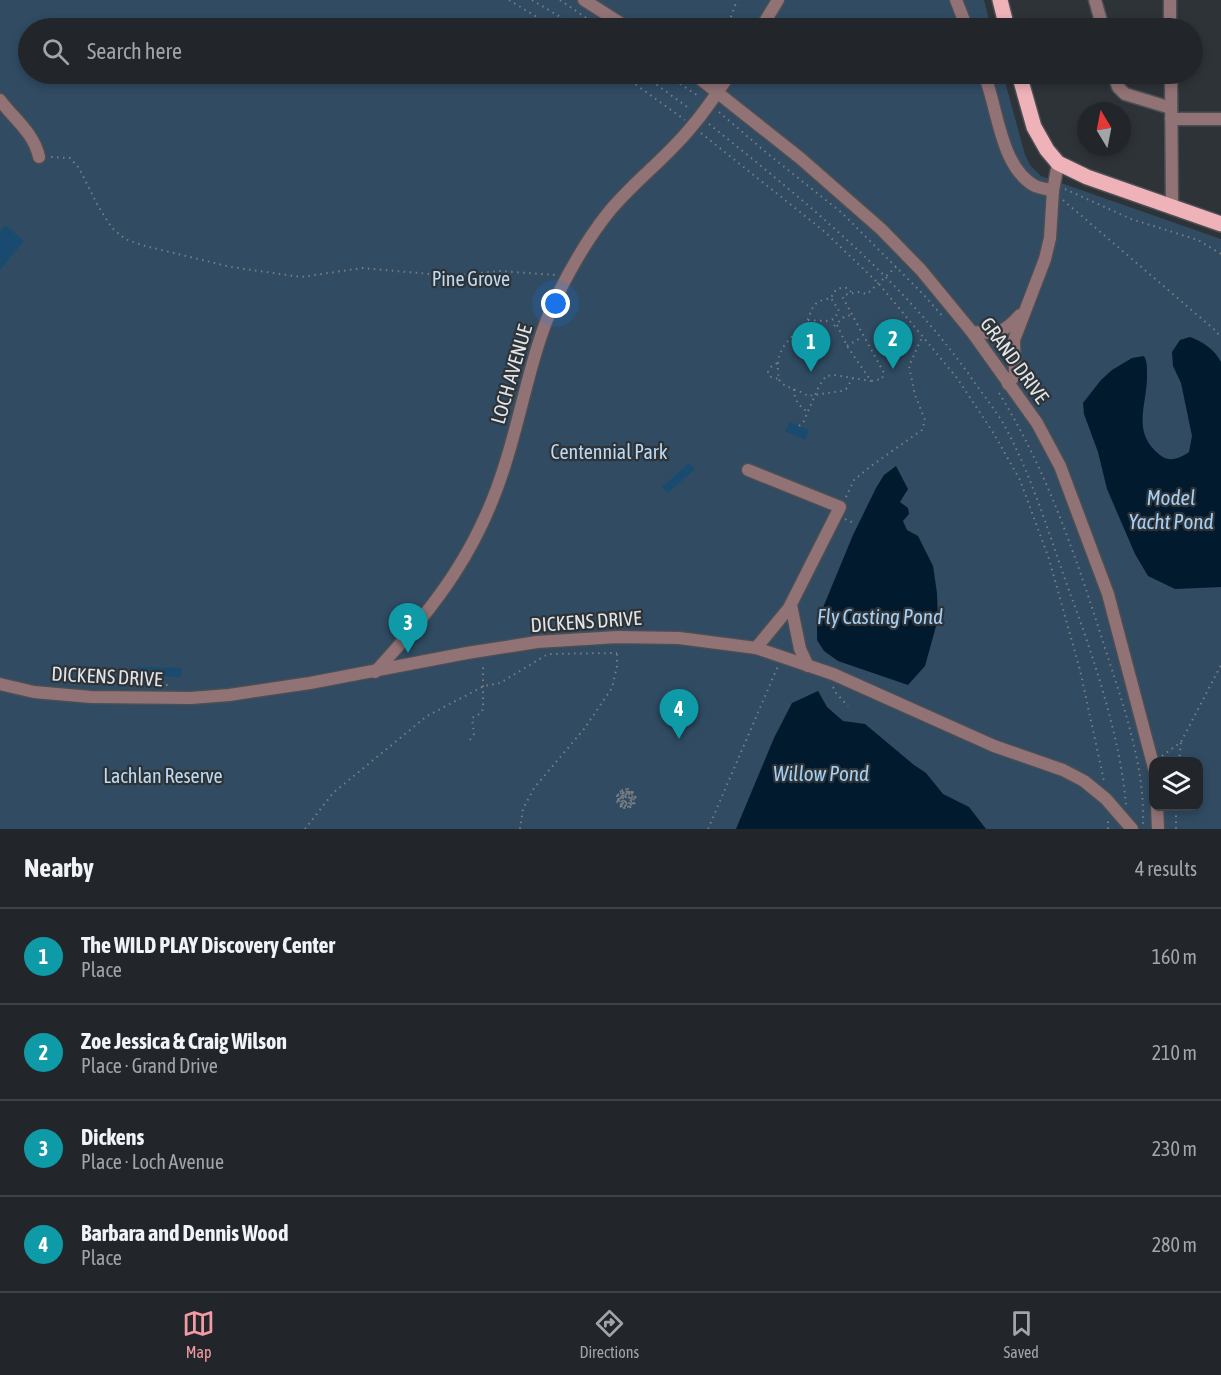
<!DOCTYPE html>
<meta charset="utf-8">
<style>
:root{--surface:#22262a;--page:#2a2e32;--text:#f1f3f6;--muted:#a2a5a8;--line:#3f4347;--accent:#f49aa5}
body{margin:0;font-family:"Asap Condensed",sans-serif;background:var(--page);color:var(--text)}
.controls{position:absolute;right:18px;bottom:18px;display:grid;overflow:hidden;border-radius:12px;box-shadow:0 3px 9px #0003}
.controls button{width:54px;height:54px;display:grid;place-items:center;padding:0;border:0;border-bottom:2px solid var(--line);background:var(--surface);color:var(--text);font:30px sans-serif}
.compass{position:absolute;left:1077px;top:102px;width:54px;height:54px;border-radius:50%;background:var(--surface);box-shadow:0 3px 9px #0003;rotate:350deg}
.you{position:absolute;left:556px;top:304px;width:21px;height:21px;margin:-15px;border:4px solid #fff;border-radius:50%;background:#1a73e8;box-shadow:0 0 0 9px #1a73e833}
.badge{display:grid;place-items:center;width:39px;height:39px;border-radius:50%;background:var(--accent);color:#fff;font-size:20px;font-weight:700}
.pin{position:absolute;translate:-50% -50px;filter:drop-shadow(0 2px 3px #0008)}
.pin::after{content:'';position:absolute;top:32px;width:21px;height:18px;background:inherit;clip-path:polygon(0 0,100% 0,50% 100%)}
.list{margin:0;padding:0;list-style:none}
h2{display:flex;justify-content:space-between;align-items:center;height:78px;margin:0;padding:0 24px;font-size:26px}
h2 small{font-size:20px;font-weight:400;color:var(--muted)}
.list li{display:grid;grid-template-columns:39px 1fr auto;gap:18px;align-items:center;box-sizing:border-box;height:96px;padding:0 24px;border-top:2px solid var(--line)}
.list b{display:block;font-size:22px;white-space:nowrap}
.list p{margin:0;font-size:20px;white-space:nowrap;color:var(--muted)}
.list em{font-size:20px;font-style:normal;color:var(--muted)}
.icon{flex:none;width:33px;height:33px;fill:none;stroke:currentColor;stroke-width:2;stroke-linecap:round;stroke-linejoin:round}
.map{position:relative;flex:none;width:1221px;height:829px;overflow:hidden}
.search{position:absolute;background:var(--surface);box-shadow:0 3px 9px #0003;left:18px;right:18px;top:18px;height:66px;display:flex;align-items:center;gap:15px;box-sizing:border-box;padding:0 21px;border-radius:33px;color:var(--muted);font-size:22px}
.sheet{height:462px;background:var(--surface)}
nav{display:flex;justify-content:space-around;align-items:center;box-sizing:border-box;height:84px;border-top:2px solid var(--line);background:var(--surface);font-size:16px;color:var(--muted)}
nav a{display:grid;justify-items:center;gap:3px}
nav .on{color:var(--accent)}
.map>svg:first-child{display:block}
.green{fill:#304b62;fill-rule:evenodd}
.water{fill:#021a2d}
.building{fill:#194b71}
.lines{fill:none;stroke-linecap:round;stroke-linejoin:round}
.minor-casing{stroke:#4b4f54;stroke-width:15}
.major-casing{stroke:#4b4f54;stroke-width:18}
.path{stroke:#7a7e82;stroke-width:2;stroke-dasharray:1.5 4.5;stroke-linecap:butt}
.minor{stroke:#917376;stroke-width:12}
.major{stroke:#eeb2b8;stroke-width:15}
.labels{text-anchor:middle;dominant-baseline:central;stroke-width:4.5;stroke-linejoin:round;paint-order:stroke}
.park-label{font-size:20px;fill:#bedaf3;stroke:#2e3338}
.street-label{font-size:20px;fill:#e2e5e8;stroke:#2e3338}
.water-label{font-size:21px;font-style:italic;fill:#a5cff4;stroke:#2e3338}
</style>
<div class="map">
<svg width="1221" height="829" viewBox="0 0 1221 829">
<rect width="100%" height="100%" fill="#2e3338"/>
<path class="green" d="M 0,0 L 984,0 L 991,28 L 28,28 L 28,74 L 1003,74 L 1025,155 L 1030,165 L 1041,176 L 1221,239 L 1221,829 L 0,829 ZM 1154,762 L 1198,762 L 1198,806 L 1154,806 Z"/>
<g class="water">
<path d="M 1190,337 C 1202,341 1215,350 1221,362 L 1221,587 L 1175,589 L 1148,576 L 1135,554 L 1107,489 L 1098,452 L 1084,414 L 1083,403 L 1101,380 L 1112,370 L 1132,358 L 1144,356 C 1147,361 1147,366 1147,373 C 1148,405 1130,431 1160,455 C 1170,463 1180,458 1189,452 L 1192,436 L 1181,383 L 1173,366 L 1172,352 L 1180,340 Z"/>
<path d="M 896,466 L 908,489 L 900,502 L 908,508 L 909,514 L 903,521 L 907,530 L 918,536 L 933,566 L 937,593 L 938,619 L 925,666 L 908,685 L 838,661 L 824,651 L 817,640 L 817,625 L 822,610 L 853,535 L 876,488 L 884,475 Z"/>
<path d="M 818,691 L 827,707 L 843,721 L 865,724 L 914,765 L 926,773 L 943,794 L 969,807 L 986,829 L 736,829 L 774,738 L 792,703 Z"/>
</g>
<g class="building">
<path d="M 5,225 L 24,241 L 0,270 L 0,232 Z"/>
<path d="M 790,422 L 809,430 L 805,440 L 785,431 Z"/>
<path d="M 689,463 L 695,469 L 668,493 L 662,487 Z"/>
<path d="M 137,667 L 181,668 L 181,677 L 136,675 Z"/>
</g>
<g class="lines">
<defs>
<g id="minor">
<path d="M 584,0 L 628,28"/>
<path d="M 956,0 L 967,28"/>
<path d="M 1095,0 L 1103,28"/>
<path d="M 1170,0 L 1170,28"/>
<path d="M 761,28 L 778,0"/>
<path d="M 694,74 L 800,158 L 881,229 L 921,270 L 972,332 L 1037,423 L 1060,466 L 1108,594 L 1154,768"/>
<path d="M 984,74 C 998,108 1000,167 1035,186 C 1040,188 1047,189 1053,191"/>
<path d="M 1114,74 L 1118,87 L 1125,94 L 1171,108"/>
<path d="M 1171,74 L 1172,207"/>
<path d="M 0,100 C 14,119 34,133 39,157"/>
<path d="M 1171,119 L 1221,119"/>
<path d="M 972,332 C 997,334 1003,334 1020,315"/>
<path d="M 1008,384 L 1015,375 L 1014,340 L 1045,259 L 1050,238 L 1053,191 L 1058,163"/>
<path d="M 748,470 L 840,507 L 789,608 L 756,648"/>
<path d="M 791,605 L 800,649 L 808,666"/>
<path d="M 375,672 C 437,605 481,547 507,458 C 524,403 533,345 558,294 C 572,266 588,238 608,213 C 634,181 668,157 693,125 C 707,109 718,91 730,74"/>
<path d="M 0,684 L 34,692 L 91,697 L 191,698 L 229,695 L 310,683 L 467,653 L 537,642 L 617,637 L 679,638 L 756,648 L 833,674 L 994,746 L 1063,770 L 1084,781 L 1106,799 L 1132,829"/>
<path d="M 1157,806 L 1158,829"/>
</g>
<g id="major">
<path d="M 1000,0 L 1007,28"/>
<path d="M 1019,74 L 1034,127 L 1047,150 L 1058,163 L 1087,177 L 1221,224"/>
</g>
</defs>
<use href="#minor" class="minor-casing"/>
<use href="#major" class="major-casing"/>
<g class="path">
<path d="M 509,0 L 555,28"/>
<path d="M 532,0 L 579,28"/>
<path d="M 560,0 L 601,28"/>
<path d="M 730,28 L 728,25 L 737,0"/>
<path d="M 621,74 L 685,120"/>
<path d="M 642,74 L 690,109"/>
<path d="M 665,74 L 700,97"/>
<path d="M 719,112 L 768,154 L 842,213 L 923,294 L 944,318"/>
<path d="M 709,124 C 806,202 906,282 977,386 C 986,398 995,410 1003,423 C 1033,477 1050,538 1071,596 C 1094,658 1121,740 1126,806"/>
<path d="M 701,133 L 825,232 L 879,284 L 957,378 L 994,434 L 1020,480 L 1049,559 L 1080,670 L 1104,781"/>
<path d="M 51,157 L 70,158 L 79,168 L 98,206 L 112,228 L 125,239 L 145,246 L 231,267 L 301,277 L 362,268 L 453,276 L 499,271 L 556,275"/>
<path d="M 1065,189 L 1131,219 L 1198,240 L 1221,254"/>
<path d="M 1063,200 L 1216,331 L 1221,338"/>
<path d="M 851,292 L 848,288 C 838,287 835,289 831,298 C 827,299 822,300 818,302 C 810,307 811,316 806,322 C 791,340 776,345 778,373 C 779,377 777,377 780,381 C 783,387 800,390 808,396 L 841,391 L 846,389 L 853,378"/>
<path d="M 808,320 L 826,321 L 834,319 L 839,311 L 831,298"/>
<path d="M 837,325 L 847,346 L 871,381 L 882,379 L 884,373 L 843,298 L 844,295 L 858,292 L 867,294 L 896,267"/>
<path d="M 834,326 L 844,317 L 851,315"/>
<path d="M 847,346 L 862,337"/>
<path d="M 777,363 L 771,367 L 768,372 L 771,377 L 778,379"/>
<path d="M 794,389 C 794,400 799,406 808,412"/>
<path d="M 999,393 C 1048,472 1077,560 1105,648 C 1123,705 1145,765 1143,825"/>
<path d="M 799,426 L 803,423 L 819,386 L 826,376 L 834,375 L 871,381"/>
<path d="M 846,497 L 854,480 L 871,466 L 922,430 L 925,420 L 915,395 L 909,366 L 923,335"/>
<path d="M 845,519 L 856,524"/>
<path d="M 154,685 L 169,685"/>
<path d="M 154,685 L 154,676"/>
<path d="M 833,687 L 836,693 L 848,706"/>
<path d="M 470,740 L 474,734 L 472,718 L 481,713 L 483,709 L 483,663"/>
<path d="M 1162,756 L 1181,742 L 1221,665"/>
<path d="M 1179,762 L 1181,742"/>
<path d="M 626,798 L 628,793 L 620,797 L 624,792 L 628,792 L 629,789 C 616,789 612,802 623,808 L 619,804 L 617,798 C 618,792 622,789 628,789 L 618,795 L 628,791 L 621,793 C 617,799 621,802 624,806 L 620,803 L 618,797 L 621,806 C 628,808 631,806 635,801 L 632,806 L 624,808 L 632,807 C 637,801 637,796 632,791 L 630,790 L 636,798 L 635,800 L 634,795 L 630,791 C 635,797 636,806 625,806 L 631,804 L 633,801 L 629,804 L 625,805 L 620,799 L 621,797 C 620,800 622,803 625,804 C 623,801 620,799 623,795 L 627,794 L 622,797 L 627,795 L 623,798 L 625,802 L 623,798 L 622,800 L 627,803 L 631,800 L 625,804 L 630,803 L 632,797 L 629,794 L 631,799 L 629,795 L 629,800 L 626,802 L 629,799 L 629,792 L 633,800 L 632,794 L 629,792 L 629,789"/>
<path d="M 305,829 L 333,793 L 427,716 L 484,686 L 500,683 L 548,654 L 617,653"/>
<path d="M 520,829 L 523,809 L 534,788 L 584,729 L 612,688 L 617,666 L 617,652"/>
<path d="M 708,829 L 778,666"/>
<path d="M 1108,829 L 1108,820"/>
<path d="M 1176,829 L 1176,806"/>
</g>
<use href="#minor" class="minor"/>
<use href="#major" class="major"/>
</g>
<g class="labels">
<g class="park-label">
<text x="471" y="278">Pine Grove</text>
<text x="609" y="451">Centennial Park</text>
<text x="163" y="775">Lachlan Reserve</text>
</g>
<g class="street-label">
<text transform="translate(1015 360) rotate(54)">GRAND DRIVE</text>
<text transform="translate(511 374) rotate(-74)">LOCH AVENUE</text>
<text transform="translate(586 621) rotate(-4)">DICKENS DRIVE</text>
<text transform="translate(107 676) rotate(3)">DICKENS DRIVE</text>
</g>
<g class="water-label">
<text x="1171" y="497">Model<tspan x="1171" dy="24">Yacht Pond</tspan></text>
<text x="880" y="616">Fly Casting Pond</text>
<text x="821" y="773">Willow Pond</text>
</g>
</g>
</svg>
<div class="controls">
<button><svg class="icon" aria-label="layers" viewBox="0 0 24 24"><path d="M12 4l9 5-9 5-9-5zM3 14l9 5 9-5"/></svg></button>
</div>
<svg class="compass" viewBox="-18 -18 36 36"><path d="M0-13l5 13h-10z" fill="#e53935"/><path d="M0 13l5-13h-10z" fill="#a2a5a8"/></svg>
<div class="you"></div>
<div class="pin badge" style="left:811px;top:372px;background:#0f9aa8">1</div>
<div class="pin badge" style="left:893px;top:369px;background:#0f9aa8">2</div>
<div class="pin badge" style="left:408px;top:653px;background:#0f9aa8">3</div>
<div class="pin badge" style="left:679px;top:739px;background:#0f9aa8">4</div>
<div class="search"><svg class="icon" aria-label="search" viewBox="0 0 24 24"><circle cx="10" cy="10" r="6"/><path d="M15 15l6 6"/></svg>Search here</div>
</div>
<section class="sheet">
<h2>Nearby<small>4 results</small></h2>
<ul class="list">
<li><span class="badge" style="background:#0f9aa8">1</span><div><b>The WILD PLAY Discovery Center</b><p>Place</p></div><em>160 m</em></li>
<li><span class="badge" style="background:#0f9aa8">2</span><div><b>Zoe Jessica &amp; Craig Wilson</b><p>Place · Grand Drive</p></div><em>210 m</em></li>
<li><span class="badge" style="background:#0f9aa8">3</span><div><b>Dickens</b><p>Place · Loch Avenue</p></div><em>230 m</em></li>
<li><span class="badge" style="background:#0f9aa8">4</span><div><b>Barbara and Dennis Wood</b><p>Place</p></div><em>280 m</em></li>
</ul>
</section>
<nav>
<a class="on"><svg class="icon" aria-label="map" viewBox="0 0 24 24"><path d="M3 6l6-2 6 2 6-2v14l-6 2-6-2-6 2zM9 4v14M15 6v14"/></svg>Map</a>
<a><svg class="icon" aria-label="directions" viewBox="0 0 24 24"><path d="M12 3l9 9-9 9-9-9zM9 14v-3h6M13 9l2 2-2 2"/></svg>Directions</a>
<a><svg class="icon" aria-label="saved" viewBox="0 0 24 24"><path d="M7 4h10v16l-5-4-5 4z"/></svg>Saved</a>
</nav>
